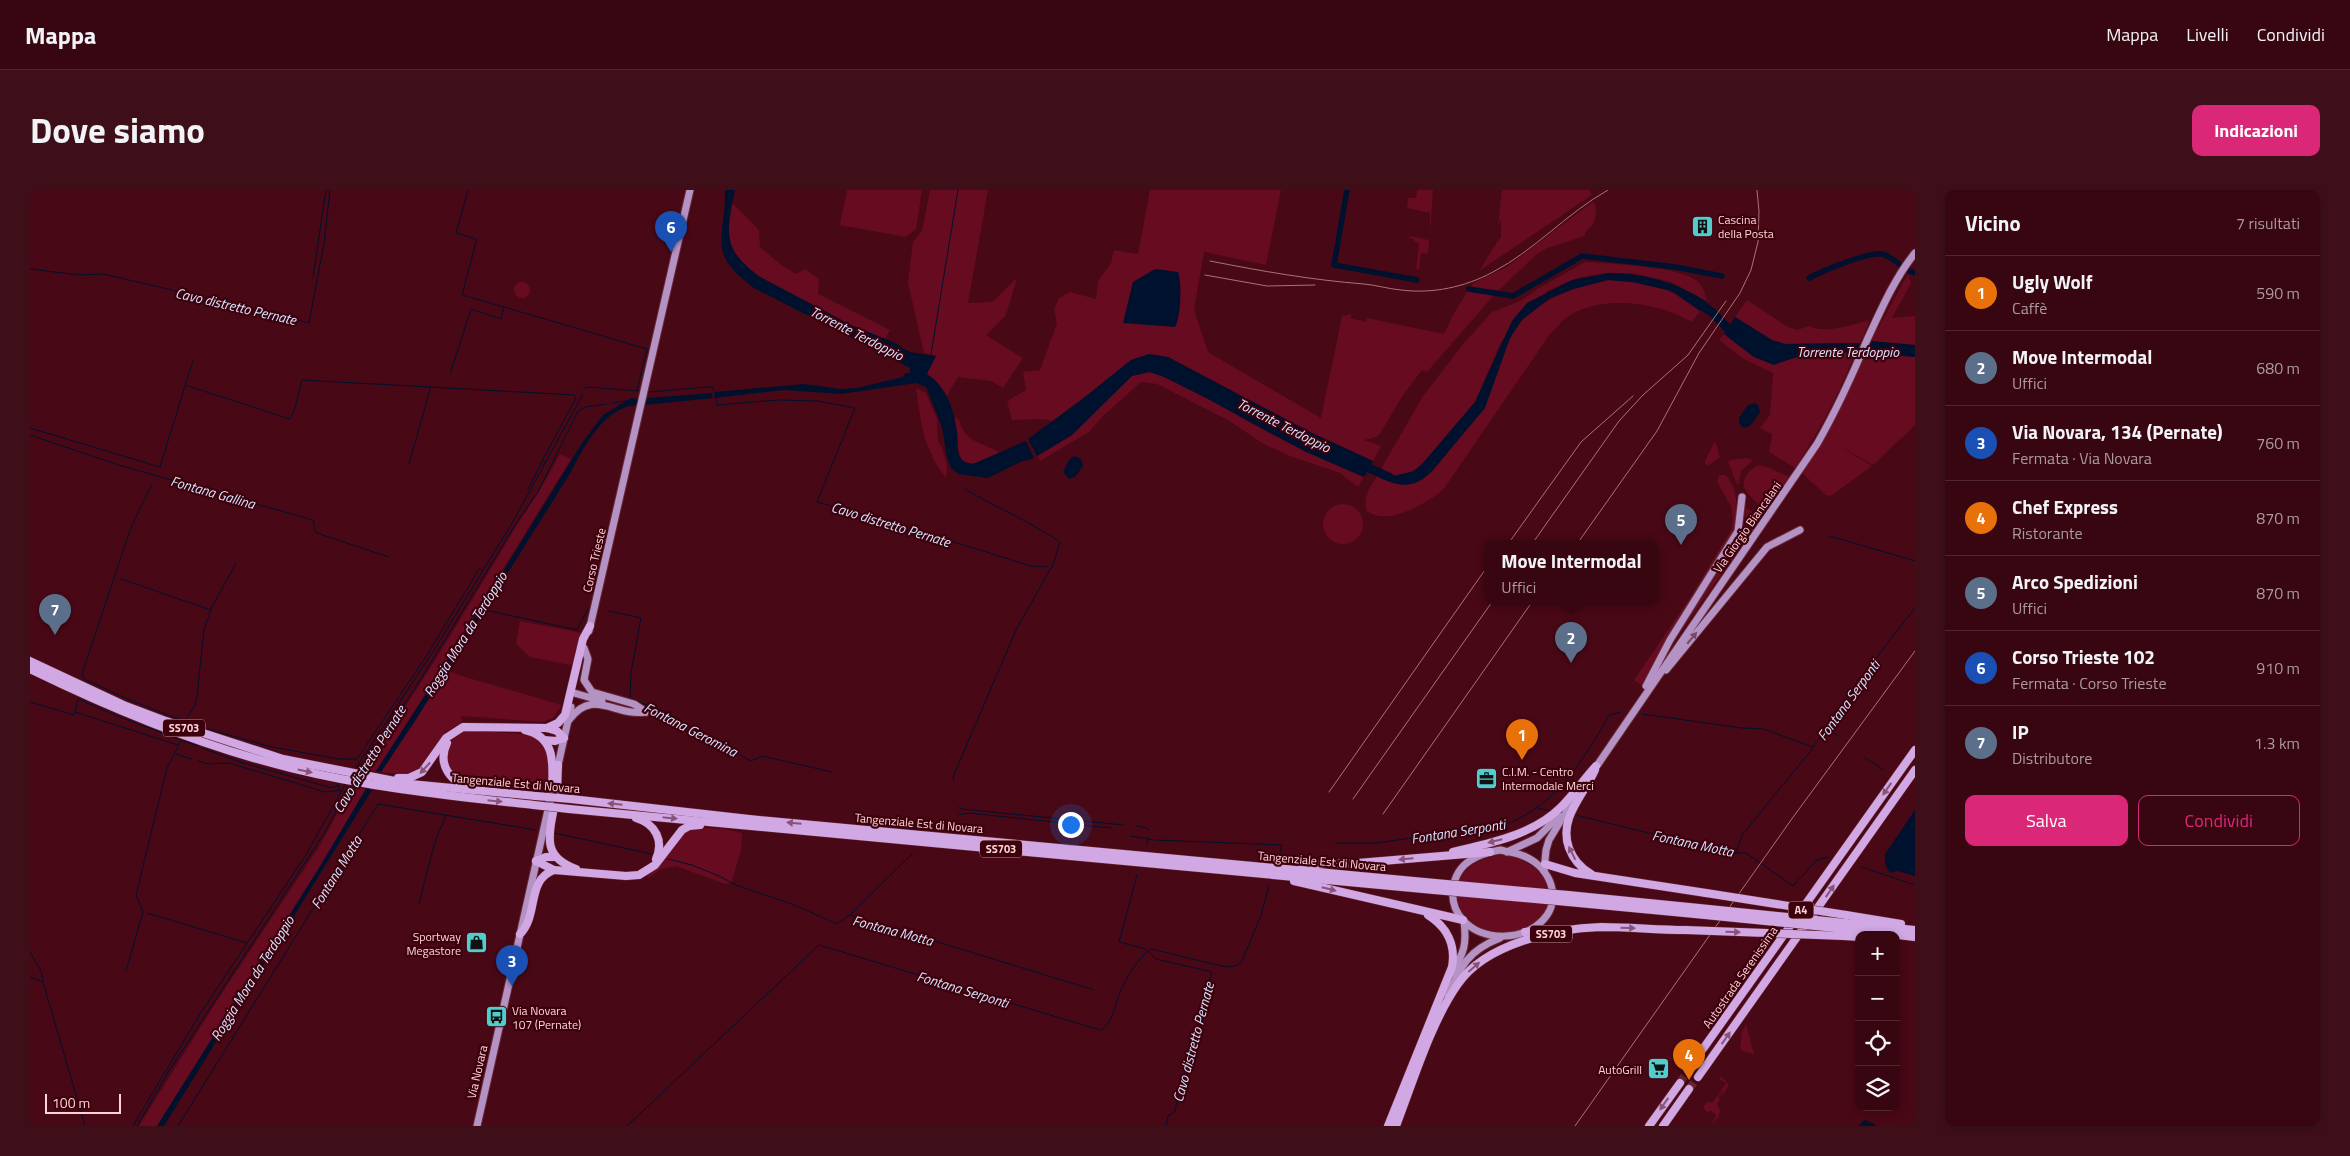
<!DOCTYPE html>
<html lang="it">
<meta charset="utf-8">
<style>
:root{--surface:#370610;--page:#3e0f19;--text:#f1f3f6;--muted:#aa999f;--line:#512730;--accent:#db2777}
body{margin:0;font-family:"Titillium Web",sans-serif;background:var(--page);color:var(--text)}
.controls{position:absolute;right:15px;bottom:15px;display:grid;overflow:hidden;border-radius:10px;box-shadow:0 2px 8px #0003}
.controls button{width:45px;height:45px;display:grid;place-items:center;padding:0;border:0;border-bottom:1px solid var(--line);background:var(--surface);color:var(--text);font:25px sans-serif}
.scale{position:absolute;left:15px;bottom:12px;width:76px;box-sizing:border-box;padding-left:5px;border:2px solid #fed4d6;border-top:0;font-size:14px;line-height:18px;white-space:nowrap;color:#fed4d6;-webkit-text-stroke:4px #3d000d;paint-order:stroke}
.you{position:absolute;left:1040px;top:634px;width:18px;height:18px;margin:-12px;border:4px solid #fff;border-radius:50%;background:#1a73e8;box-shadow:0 0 0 8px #1a73e833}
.badge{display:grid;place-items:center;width:32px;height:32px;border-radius:50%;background:var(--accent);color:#fff;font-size:16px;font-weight:700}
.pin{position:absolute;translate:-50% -41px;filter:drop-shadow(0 1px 2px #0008)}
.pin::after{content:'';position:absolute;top:26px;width:18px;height:15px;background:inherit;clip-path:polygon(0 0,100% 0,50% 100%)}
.popup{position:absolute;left:1454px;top:350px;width:175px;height:65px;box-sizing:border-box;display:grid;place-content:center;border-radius:10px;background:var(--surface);filter:drop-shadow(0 1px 4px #0005);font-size:16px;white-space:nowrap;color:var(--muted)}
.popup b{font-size:19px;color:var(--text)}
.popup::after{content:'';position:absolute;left:50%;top:100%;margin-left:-10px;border:10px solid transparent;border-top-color:var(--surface)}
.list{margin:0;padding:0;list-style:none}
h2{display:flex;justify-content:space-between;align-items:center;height:65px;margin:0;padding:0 20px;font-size:21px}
h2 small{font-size:16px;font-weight:400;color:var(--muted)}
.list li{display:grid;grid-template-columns:32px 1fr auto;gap:15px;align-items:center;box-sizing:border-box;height:75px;padding:0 20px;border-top:1px solid var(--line)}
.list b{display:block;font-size:19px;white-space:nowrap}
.list p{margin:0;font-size:16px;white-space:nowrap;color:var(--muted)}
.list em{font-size:16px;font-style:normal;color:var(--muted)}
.actions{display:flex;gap:10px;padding:15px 20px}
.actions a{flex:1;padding:11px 0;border:1px solid var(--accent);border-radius:10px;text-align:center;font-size:18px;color:var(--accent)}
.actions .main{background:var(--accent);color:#fff}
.icon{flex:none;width:28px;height:28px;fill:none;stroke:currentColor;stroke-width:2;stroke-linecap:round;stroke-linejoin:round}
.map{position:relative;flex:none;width:1885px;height:936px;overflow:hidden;border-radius:10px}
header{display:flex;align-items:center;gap:30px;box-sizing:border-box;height:70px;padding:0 25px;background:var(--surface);border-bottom:1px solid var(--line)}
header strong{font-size:24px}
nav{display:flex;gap:28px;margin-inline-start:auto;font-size:18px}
.intro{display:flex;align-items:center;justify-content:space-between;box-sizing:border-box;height:120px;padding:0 30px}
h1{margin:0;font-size:35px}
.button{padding:12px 22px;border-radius:10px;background:var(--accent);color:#fff;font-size:18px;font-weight:700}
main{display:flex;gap:30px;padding:0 30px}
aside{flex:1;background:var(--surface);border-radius:10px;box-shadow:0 2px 8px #0003}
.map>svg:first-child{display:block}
.green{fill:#660b20}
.water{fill:#00112d}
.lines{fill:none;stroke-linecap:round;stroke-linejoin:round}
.stream{stroke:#00112d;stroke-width:1}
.canal{stroke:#00112d;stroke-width:5.5}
.river{stroke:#00112d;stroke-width:9}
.highway-tunnel{stroke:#642733;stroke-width:8;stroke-dasharray:8 4;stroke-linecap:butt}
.major-casing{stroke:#662935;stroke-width:9}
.highway-casing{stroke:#662935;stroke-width:9}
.major{stroke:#b592c4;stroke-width:7}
.highway{stroke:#d1a8e3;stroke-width:8}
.rail{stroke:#a8737b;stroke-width:1}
.highway-bridge-casing{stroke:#662935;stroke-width:9;stroke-linecap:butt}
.highway-bridge{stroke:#d1a8e3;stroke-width:8}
.oneway{fill:#794968}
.oneway2{fill:#875478}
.labels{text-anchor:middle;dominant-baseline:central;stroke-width:4.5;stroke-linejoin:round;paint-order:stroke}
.shield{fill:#3d000d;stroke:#c4949a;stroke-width:1}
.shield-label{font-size:11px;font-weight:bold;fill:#fed4d6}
.poi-label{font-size:12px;fill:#fed4d6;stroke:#3d000d;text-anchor:start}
.street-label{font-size:12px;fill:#fed4d6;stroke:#3d000d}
.water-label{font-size:14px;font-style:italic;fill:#d4e6fe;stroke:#3d000d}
</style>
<header>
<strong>Mappa</strong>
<nav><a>Mappa</a><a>Livelli</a><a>Condividi</a></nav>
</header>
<div class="intro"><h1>Dove siamo</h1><a class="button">Indicazioni</a></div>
<main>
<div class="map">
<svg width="1885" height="936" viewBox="0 0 1885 936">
<rect width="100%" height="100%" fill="#490816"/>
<g class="green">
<path d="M 817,0 L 892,0 L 886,39 L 876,47 L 810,35 Z"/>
<path d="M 900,0 L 958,0 L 938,113 L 962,112 L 987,88 L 976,125 L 956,145 L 993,168 L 973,198 L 961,191 L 928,187 L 917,206 L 908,194 L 896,184 L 906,166 L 894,163 L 878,93 L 883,52 L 892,41 Z"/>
<path d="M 1120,0 L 1251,0 L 1236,75 L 1174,62 L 1164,120 L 1178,162 L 1291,228 L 1312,126 L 1321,124 L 1321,128 L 1336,132 L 1337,128 L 1414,144 L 1424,123 L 1443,93 L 1475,78 L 1564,11 C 1568,24 1566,34 1555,42 L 1555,46 L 1517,58 L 1507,64 L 1466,103 L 1397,182 L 1392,180 L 1373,205 L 1351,242 L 1346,247 L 1334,250 L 1351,256 L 1343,271 L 1280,242 L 1138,167 L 1051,210 L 1023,231 C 1010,227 996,230 982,230 L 977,211 L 996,200 L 993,182 L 1010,180 L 1027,134 L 1024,119 L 1029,108 L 1040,102 L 1066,109 L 1068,91 L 1081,73 L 1084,60 L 1108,64 Z"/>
<path d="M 1387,0 L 1403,0 L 1400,44 L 1400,23 L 1377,18 L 1378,8 L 1386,8 Z"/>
<path d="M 1472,0 L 1559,0 L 1562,5 L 1449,81 L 1469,49 L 1471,48 L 1471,30 L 1468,36 Z"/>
<path d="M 702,13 L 729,40 L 730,57 L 750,74 L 766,84 L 775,79 L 789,89 L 788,104 L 860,140 L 855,149 L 821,135 L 730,87 C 696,62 696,52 702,13 Z"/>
<path d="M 1379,46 L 1399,50 L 1398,64 L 1391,63 L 1389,80 L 1386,79 L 1389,53 L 1384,52 L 1384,49 L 1379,48 Z"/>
<path d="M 1555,72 C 1577,73 1653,77 1667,91 C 1674,97 1675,104 1677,112 L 1641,92 L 1602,83 L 1579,83 L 1557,86 L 1542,90 L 1517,101 L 1471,152 L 1445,212 L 1393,273 C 1377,287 1369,289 1351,279 L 1393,206 L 1434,153 L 1462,122 L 1490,111 L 1509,98 Z"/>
<path d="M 1878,84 L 1881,93 L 1862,128 L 1885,126 L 1885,155 L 1841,151 Z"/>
<path d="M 1578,90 C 1620,93 1636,95 1670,121 L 1662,132 C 1628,112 1571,104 1537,127 C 1531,131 1526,139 1520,144 L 1413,300 C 1397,313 1357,337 1337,321 C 1332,308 1340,298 1347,286 C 1360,293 1371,297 1387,292 C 1414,284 1457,195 1471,168 C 1478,155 1482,140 1493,129 C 1519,105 1545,98 1578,90 Z"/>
<circle cx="492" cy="100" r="8"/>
<path d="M 1717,110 L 1758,137 L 1767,140 L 1779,136 C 1795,144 1822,135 1838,130 L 1839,133 L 1830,153 L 1755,154 L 1742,150 L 1705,127 Z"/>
<path d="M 1694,144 L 1724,167 L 1757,170 L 1782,164 L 1826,162 C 1809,203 1789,242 1765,278 L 1739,262 L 1742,244 L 1730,238 L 1740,225 L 1743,183 L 1712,168 L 1689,150 Z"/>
<path d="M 1836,163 L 1885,167 L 1885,235 L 1843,275 L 1804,253 L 1842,276 L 1802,305 L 1797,306 L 1772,283 L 1805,230 Z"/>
<path d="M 1119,182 C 1157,192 1192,217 1226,236 C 1261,255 1297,271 1334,287 L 1328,297 L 1310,283 L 1260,266 L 1232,253 L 1198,230 L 1127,194 L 1111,192 L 1072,227 L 1059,242 L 1010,271 L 1007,266 L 1042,245 L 1094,192 L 1102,186 Z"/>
<path d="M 886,198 L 896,203 L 907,229 L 908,251 L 912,258 L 917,275 L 916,288 C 893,258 891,234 886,198 Z"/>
<path d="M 923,226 L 929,230 C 936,253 951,252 971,263 C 962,266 953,271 945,273 C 925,278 929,252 927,241 C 926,236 924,231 923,226 Z"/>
<path d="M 1685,251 L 1690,267 L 1678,276 L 1675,274 L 1675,271 Z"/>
<path d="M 530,264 L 541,269 L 352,574 L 346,581 L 332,579 C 382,510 426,437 469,365 C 489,330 512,299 530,264 Z"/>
<path d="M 1717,268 L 1723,270 L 1711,281 L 1709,294 L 1707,294 L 1698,272 L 1700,270 Z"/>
<path d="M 1728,275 L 1740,278 L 1759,287 L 1736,320 C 1719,306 1700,293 1728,275 Z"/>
<path d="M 1689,285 L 1695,285 C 1708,296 1708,321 1706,337 L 1611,495 L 1604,490 L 1662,405 L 1701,340 L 1703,329 L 1701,316 L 1687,292 Z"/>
<circle cx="1313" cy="334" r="20"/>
<path d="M 1715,317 L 1731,328 L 1649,444 L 1711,346 L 1716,334 Z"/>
<path d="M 490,431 L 553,443 L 545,473 L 540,475 L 500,467 L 486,454 Z"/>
<path d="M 417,480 L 432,486 L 532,515 L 523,528 L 513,532 L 431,526 L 432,532 L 416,542 L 389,581 L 378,585 L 351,582 Z"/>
<path d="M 439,540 L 502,545 L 516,556 L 520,574 L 517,600 C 499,598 445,597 432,590 C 421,584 415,571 418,560 C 420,550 429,542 439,540 Z"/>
<path d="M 322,596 L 336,599 L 289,678 L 127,936 L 109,936 L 186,812 L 289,657 Z"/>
<path d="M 663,637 L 694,639 L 712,643 L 711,661 L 701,693 L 695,694 L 646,676 L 631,679 L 618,688 L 617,685 L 629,675 L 653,641 Z"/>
<path d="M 1469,665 C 1543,671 1527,754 1463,741 C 1451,739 1441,733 1434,724 C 1429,717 1427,710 1428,702 C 1429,677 1448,670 1469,665 Z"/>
<path d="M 1716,834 L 1724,864 L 1712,861 L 1710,858 L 1712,842 Z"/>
<path d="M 1691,886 L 1699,895 L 1691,907 L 1693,899 L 1688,907 L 1690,909 L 1687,915 L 1690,920 L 1689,926 L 1681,936 L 1686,925 L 1681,921 L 1677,922 L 1673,917 L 1678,911 L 1682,913 L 1696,893 L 1689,889 Z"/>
</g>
<g class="water">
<path d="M 695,0 L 705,0 C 696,43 692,59 730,87 L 821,135 L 863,152 L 880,162 L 906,166 L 897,184 C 916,196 925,221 927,243 C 928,251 926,263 932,270 C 935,273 939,273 943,274 L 996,251 L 1004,268 L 990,272 L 958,288 L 928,284 L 921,278 L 917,268 L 912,237 L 896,197 L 886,193 L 811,204 L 754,200 L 685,208 L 685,202 L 774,194 L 811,199 L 827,198 L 873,187 L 875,183 L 880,183 L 880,178 L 724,98 C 675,62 696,49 695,0 Z"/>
<path d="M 1125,79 L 1148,82 C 1152,93 1151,126 1145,137 L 1093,133 L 1103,92 Z"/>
<path d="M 1579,83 C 1617,84 1646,92 1677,112 L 1670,121 L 1642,101 L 1602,92 L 1578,90 L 1543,99 L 1520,108 L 1492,130 L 1480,148 L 1455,218 L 1402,281 C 1383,300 1369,297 1347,286 L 1351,279 L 1364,286 L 1384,281 L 1393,273 L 1445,212 L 1482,131 L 1497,113 L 1542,90 Z"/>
<path d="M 1705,127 L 1742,150 L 1755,154 L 1830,153 L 1826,162 L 1769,166 L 1744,175 L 1724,167 L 1694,144 Z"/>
<path d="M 1841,151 L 1885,155 L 1885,167 L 1836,163 Z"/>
<path d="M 1119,164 L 1138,167 L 1280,242 L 1343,271 L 1334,287 L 1276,262 L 1176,208 L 1132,186 L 1119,182 L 1102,186 L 1042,245 L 1007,266 L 998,249 L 1051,210 L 1101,170 Z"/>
<path d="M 682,203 L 683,208 L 615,215 L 617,208 Z"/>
<path d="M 601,208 L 609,209 L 608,215 C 575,216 554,256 541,282 L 385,531 L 351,582 L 346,581 L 434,445 L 552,253 L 573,225 Z"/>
<path d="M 1724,213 L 1728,215 L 1730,222 L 1720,236 L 1714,238 L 1710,235 L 1709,228 L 1717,216 Z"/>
<path d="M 1044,266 L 1051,269 L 1053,276 L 1045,287 L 1039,289 L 1033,282 L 1039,270 Z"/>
<path d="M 336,599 L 342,600 L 134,936 L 127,936 L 289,678 Z"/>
<path d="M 1885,620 L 1885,686 L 1868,681 L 1860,683 L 1855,674 L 1855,664 Z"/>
</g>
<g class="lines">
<g class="stream">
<path d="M 438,0 L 426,43 L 446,49 L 446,52 L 432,105 L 474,117"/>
<path d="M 0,79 L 49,85 L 73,84 L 207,115 L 279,133 L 294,53 L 300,0"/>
<path d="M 283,87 L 296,0"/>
<path d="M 901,164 L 928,0"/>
<path d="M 163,171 L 155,195 L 260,229 L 265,218 L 272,190 L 544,205 L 546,208 L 512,271 L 515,272"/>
<path d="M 420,184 L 441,119 L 471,129 L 474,117 L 617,159 L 607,200"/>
<path d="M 553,200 L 557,197 L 610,201"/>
<path d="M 619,202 L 677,197 L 683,197 L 687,215 L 748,210 L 788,211 L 825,218 L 787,312 L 847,328 L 1001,376 L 1017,377"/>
<path d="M 582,213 L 596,211"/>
<path d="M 0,238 L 130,277 L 155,196"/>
<path d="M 0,245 L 92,276 L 276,328 L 284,331 L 284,339 L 287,343 L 359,367"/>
<path d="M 379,274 L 401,196"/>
<path d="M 122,294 L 102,335 L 52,483 L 54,489 L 100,510 L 172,538"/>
<path d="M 498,299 L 512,272"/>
<path d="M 935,299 C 966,318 1000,331 1030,352 L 1022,378"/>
<path d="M 1800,346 L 1885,371"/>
<path d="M 91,389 L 181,420"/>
<path d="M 455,420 L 547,440 L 559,417"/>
<path d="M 579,421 L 611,428 L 601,483 L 600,508 L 636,523 L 721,571 L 732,566 L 802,582"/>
<path d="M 0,512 L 44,525 L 48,509 L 87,526 L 167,556"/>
<path d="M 45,522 L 148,555"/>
<path d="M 1612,524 L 1712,538 L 1733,539 L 1783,557 L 1855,456 L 1885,418"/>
<path d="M 155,530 L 164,517 L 167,506 L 174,439 L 182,417 L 206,373"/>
<path d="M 178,539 L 242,557 L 309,569 L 327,569 L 397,465 L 449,379 L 452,380"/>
<path d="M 1798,539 L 1808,546"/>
<path d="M 172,558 L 210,572 L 302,598 L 309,595 L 309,599"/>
<path d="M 146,564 L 162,569"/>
<path d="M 1835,568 L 1854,580"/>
<path d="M 168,571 L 179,574 L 199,573 L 295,602 L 311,600"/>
<path d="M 325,579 L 404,460 L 481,335 L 553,204"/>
<path d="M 330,580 L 384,500 L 487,332 L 508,302 L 548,221 L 556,217 L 576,214"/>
<path d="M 924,592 L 923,587 L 987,438 L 1021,378"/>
<path d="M 929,617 L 931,619 L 1093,635"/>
<path d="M 1508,618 L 1521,621"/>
<path d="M 929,625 L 939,623 L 1081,638"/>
<path d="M 1545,625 L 1701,663 L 1716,663 L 1763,696 L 1787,670 L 1799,667"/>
<path d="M 1106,636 L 1117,638 L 1118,640"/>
<path d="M 524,643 L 622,664"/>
<path d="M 1100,646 L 1125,650 L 1252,655 L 1250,662"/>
<path d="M 1305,653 L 1346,653 L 1471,636 C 1523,619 1553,572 1579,525 L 1591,522"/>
<path d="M 1117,655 L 1118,647"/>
<path d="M 1706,663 L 1712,645 L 1783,558"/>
<path d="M 638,669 L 662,675 L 689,686 L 706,695 L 762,714 L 807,734 L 820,725 L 1064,800"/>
<path d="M 1832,677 L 1885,695"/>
<path d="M 1107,685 L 1089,752 L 1116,759 L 1126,769 L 1182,782 L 1144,923 L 1138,926 L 1136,936"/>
<path d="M 389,713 L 405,652 L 416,625"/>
<path d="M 113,721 L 106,705 L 137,578 L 150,552"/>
<path d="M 117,723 L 217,753"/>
<path d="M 820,725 L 883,663"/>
<path d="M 0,762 L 11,781 L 13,791"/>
<path d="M 96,781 L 113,722"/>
<path d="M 0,787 L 13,792 L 55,936"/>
<path d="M 103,936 L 170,824 L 277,663 L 316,593"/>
<path d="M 107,936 L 139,881 L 295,642 L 321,594"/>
<path d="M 148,936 L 348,614 L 506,640"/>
<path d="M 597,936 L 789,755 L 1070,840 C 1083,835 1086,811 1091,800 C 1098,785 1107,769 1121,759 L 1196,777 L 1206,776 L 1212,771 L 1231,725 L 1239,696"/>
</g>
<g class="canal">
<path d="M 1317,0 L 1304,75 L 1387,90"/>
<path d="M 1879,81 L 1885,83"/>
<path d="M 1779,88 C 1792,81 1838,62 1852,64 C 1858,65 1864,70 1869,74"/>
<path d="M 1439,99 L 1483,106 L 1552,66 L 1645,77 L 1692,86"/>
<path d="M 1832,936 L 1835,933 L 1843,936"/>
</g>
<g class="river">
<path d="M 1666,111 L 1683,123 L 1706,147"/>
<path d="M 1330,274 L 1359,287"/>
</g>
<g class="highway-tunnel">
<path d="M 1650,893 L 1658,880"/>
<path d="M 1659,899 L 1668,887"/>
</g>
<defs>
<g id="major">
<path d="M 559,441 L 660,0"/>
<path d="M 554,458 L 558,469 L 554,490 L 562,502 L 604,514 L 616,522"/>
<path d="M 1636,480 L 1737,357 L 1770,340"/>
<path d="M 1616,496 L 1640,450 L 1708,341 L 1712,307"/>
<path d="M 544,503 L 572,511"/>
<path d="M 539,530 C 563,497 585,527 616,522"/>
<path d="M 527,580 L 541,517"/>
<path d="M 1564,580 L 1787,254 C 1806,221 1822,186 1837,150 C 1851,120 1864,89 1885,63"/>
<path d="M 1470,660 C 1479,662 1488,663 1496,667 C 1520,678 1533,709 1513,730 C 1493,751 1453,752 1433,730 C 1417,713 1420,683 1441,670 C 1450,664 1459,662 1470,660 Z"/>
<path d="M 1477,662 L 1507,648 L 1529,626"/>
<path d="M 1514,681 L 1516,660 L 1519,650 L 1549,601"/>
<path d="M 1422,783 C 1434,762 1437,755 1434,731"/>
<path d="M 1418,806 C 1430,776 1439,760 1470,748"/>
<path d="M 447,936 L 522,602"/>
</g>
<g id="highway">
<path d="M 0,471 L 96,516 L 133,530 L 253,569 L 380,594 L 506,606"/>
<path d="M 0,479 C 84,520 170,556 261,578 C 341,598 423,606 504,615"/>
<path d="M 517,538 L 528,533 L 535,525 L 553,449 L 560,436"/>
<path d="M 495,540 C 526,547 523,574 522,600"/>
<path d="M 417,553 C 407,574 420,593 442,597"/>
<path d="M 368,588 L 379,588 L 392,582 L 416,548 L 433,537 L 517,538 L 527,541 L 534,548 L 525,551 L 514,550"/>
<path d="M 527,603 L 528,575"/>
<path d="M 541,609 L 719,629 L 1405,693"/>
<path d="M 539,619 L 1404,700"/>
<path d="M 523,623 C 517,651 516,668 546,679"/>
<path d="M 606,628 C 626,634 634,651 626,669"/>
<path d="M 1423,662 C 1460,653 1503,645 1531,617 C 1544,604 1554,589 1566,576"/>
<path d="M 506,671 L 524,680 L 596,686 L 609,685 L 625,675 L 652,640 L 659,636 L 670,635"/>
<path d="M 506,671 L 516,667 L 525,667"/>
<path d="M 1515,674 L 1545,683 L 1676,703"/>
<path d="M 1272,675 L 1328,673 L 1460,662"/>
<path d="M 1561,684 C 1551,678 1543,669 1539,658 C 1528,628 1554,605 1565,580"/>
<path d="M 1264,691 L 1433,730"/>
<path d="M 1538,705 L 1669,718"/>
<path d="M 1538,712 L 1665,724"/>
<path d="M 1816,725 L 1871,734"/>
<path d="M 1815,733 L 1885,740"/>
<path d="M 1815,739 L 1885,747"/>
<path d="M 1495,742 L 1521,740"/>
<path d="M 490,744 C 509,725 496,690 524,680"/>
<path d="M 1814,746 L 1829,747"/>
<path d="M 1658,880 L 1885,560"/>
<path d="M 1668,887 L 1885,580"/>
<path d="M 1358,936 L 1422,777 C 1426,755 1417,737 1398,725"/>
<path d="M 1366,936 C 1383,892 1401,832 1428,794 C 1455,754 1526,738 1571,737 C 1599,737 1627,740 1655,740"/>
<path d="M 1619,936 L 1650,893"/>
<path d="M 1633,936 L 1659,899"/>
</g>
</defs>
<use href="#major" class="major-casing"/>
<use href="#highway" class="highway-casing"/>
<use href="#major" class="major"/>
<use href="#highway" class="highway"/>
<g class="rail">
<path d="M 1180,71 C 1231,81 1282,90 1334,94 C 1346,95 1359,99 1371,100 C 1403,104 1435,97 1463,82 C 1505,60 1537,23 1578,0"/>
<path d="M 1175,85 L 1237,96 L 1285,95"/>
<path d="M 1478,354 L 1551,252 L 1603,206"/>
<path d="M 1502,354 L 1589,231 L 1613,205 L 1658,165 L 1696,111"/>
<path d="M 1547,354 L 1627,241 L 1669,163 L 1710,103 L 1721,80 L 1728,52 L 1729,21 L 1727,0"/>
<path d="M 1299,602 L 1457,377"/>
<path d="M 1323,609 L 1462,412"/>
<path d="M 1353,624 L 1502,412"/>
<path d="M 1545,936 L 1761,630 L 1885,461"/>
</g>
<defs>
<g id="highway-bridge">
<path d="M 506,606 L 541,609"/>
<path d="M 504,615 L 539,619"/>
<path d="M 1405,693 L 1538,705"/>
<path d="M 1404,700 L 1538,712"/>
<path d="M 1676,703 L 1816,725"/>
<path d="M 1669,718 L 1815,733"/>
<path d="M 1665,724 L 1815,739"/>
<path d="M 1655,740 L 1814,746"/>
</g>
</defs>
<use href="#highway-bridge" class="highway-bridge-casing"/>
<use href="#highway-bridge" class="highway-bridge"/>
</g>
<defs><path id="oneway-solid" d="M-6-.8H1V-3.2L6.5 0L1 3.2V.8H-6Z" transform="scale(1.25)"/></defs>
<use class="oneway" href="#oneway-solid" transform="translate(1662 448) rotate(-50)"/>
<g class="oneway2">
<use href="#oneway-solid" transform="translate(395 578) rotate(133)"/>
<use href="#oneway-solid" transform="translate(275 581) rotate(12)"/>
<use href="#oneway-solid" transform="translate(1857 599) rotate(125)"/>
<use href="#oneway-solid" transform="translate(465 611) rotate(6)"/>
<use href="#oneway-solid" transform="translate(585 614) rotate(-174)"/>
<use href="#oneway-solid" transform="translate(640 628) rotate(6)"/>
<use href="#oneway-solid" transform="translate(764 633) rotate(-175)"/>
<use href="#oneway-solid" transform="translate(1465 651) rotate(166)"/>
<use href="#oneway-solid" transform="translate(1542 663) rotate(-117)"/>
<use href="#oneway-solid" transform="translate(1376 669) rotate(175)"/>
<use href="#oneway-solid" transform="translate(1299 699) rotate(14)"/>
<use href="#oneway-solid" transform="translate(1800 701) rotate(-55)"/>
<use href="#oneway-solid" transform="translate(1598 738) rotate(2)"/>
<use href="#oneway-solid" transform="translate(1703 742) rotate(2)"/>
<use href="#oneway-solid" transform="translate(1444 777) rotate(-41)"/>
<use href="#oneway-solid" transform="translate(1696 848) rotate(-55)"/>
<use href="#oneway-solid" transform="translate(1634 914) rotate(125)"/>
</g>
<defs>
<symbol id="building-square" viewBox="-11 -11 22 22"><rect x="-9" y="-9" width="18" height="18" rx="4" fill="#52cdcd" stroke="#3d000d"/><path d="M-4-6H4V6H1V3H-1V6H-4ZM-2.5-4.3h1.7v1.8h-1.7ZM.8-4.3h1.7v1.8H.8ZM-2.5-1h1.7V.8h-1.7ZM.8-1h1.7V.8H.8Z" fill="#111"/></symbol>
<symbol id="office-square" viewBox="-11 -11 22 22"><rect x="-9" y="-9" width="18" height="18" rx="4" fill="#52cdcd" stroke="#3d000d"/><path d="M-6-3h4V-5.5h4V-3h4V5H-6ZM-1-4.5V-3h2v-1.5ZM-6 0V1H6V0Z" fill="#111"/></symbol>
<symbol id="shop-square" viewBox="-11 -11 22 22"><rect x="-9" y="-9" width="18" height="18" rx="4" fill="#52cdcd" stroke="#3d000d"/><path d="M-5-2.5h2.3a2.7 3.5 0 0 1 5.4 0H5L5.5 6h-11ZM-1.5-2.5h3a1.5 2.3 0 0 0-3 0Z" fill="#111"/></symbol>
<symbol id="bus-square" viewBox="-11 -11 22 22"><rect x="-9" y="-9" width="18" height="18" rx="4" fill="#52cdcd" stroke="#3d000d"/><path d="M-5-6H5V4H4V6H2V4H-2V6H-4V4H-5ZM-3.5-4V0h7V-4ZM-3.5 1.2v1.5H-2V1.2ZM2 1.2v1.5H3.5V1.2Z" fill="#111"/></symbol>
<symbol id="supermarket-square" viewBox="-11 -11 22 22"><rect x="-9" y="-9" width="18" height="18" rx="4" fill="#52cdcd" stroke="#3d000d"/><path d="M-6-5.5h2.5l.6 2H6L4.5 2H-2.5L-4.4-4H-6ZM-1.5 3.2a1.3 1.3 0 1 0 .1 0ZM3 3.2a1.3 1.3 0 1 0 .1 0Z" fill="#111"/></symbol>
</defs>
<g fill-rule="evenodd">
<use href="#building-square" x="1660" y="24" width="25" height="25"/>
<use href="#office-square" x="1444" y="576" width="25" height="25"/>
<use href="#shop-square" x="434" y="740" width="25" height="25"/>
<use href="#bus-square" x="454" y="814" width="25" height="25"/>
<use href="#supermarket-square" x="1616" y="866" width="25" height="25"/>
</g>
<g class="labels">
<g class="shield">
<rect x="133" y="529.5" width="42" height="17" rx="4"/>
<rect x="950" y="650.5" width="42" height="17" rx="4"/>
<rect x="1758.5" y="711.5" width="25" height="17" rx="4"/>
<rect x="1500" y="735.5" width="42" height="17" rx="4"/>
</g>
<g class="shield-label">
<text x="154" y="538">SS703</text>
<text x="971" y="659">SS703</text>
<text x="1771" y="720">A4</text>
<text x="1521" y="744">SS703</text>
</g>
<g class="poi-label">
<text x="1688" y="29">Cascina<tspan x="1688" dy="14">della Posta</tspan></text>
<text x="1472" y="581">C.I.M. - Centro<tspan x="1472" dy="14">Intermodale Merci</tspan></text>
<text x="431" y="746" text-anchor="end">Sportway<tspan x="431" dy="14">Megastore</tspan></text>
<text x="482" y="820">Via Novara<tspan x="482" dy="14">107 (Pernate)</tspan></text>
<text x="1612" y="879" text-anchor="end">AutoGrill</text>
</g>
<g class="street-label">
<text transform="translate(1717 337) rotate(-55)">Via Giorgio Biancalani</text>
<text transform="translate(564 370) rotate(-77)">Corso Trieste</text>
<text transform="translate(486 593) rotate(5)">Tangenziale Est di Novara</text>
<text transform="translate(889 633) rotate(5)">Tangenziale Est di Novara</text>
<text transform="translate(1292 671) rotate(5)">Tangenziale Est di Novara</text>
<text transform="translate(1710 787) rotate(-55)">Autostrada Serenissima</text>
<text transform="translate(447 882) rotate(-77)">Via Novara</text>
</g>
<g class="water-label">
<text transform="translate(206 116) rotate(13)">Cavo distretto Pernate</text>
<text transform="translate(827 143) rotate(27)">Torrente Terdoppio</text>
<text x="1818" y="161">Torrente Terdoppio</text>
<text transform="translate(1254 235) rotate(27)">Torrente Terdoppio</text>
<text transform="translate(183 302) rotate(16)">Fontana Gallina</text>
<text transform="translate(861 334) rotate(17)">Cavo distretto Pernate</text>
<text transform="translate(435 444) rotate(-58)">Roggia Mora da Terdoppio</text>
<text transform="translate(1818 510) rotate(-54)">Fontana Serponti</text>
<text transform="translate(661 539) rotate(27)">Fontana Geromina</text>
<text transform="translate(339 569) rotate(-58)">Cavo distretto Pernate</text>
<text transform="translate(1428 641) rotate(-9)">Fontana Serponti</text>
<text transform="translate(1663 653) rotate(12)">Fontana Motta</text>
<text transform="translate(306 682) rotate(-58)">Fontana Motta</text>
<text transform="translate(863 740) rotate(15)">Fontana Motta</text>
<text transform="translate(222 788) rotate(-58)">Roggia Mora da Terdoppio</text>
<text transform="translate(933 799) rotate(17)">Fontana Serponti</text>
<text transform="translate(1163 852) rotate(-75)">Cavo distretto Pernate</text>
</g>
</g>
</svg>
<div class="controls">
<button>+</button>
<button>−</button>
<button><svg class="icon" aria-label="locate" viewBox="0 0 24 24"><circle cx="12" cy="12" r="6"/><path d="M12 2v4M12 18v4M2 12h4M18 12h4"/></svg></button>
<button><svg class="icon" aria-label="layers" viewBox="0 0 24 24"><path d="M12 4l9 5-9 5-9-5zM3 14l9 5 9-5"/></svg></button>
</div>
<div class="scale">100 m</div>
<div class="you"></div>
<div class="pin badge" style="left:1492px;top:570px;background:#e8710a">1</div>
<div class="pin badge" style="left:1541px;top:473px;background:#5c6f8a">2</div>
<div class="popup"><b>Move Intermodal</b>Uffici</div>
<div class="pin badge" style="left:482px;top:796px;background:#1a4fb4">3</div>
<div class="pin badge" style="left:1659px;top:890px;background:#e8710a">4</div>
<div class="pin badge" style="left:1651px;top:355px;background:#5c6f8a">5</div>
<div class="pin badge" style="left:641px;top:62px;background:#1a4fb4">6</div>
<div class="pin badge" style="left:25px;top:445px;background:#5c6f8a">7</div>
</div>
<aside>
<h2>Vicino<small>7 risultati</small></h2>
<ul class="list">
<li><span class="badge" style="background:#e8710a">1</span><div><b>Ugly Wolf</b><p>Caffè</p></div><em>590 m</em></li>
<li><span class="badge" style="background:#5c6f8a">2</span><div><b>Move Intermodal</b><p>Uffici</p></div><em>680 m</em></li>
<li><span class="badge" style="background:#1a4fb4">3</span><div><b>Via Novara, 134 (Pernate)</b><p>Fermata · Via Novara</p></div><em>760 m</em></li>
<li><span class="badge" style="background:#e8710a">4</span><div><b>Chef Express</b><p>Ristorante</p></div><em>870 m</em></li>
<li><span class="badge" style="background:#5c6f8a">5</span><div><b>Arco Spedizioni</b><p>Uffici</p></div><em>870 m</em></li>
<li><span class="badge" style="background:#1a4fb4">6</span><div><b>Corso Trieste 102</b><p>Fermata · Corso Trieste</p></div><em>910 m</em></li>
<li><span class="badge" style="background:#5c6f8a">7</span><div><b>IP</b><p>Distributore</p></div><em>1.3 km</em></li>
</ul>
<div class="actions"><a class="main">Salva</a><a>Condividi</a></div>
</aside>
</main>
